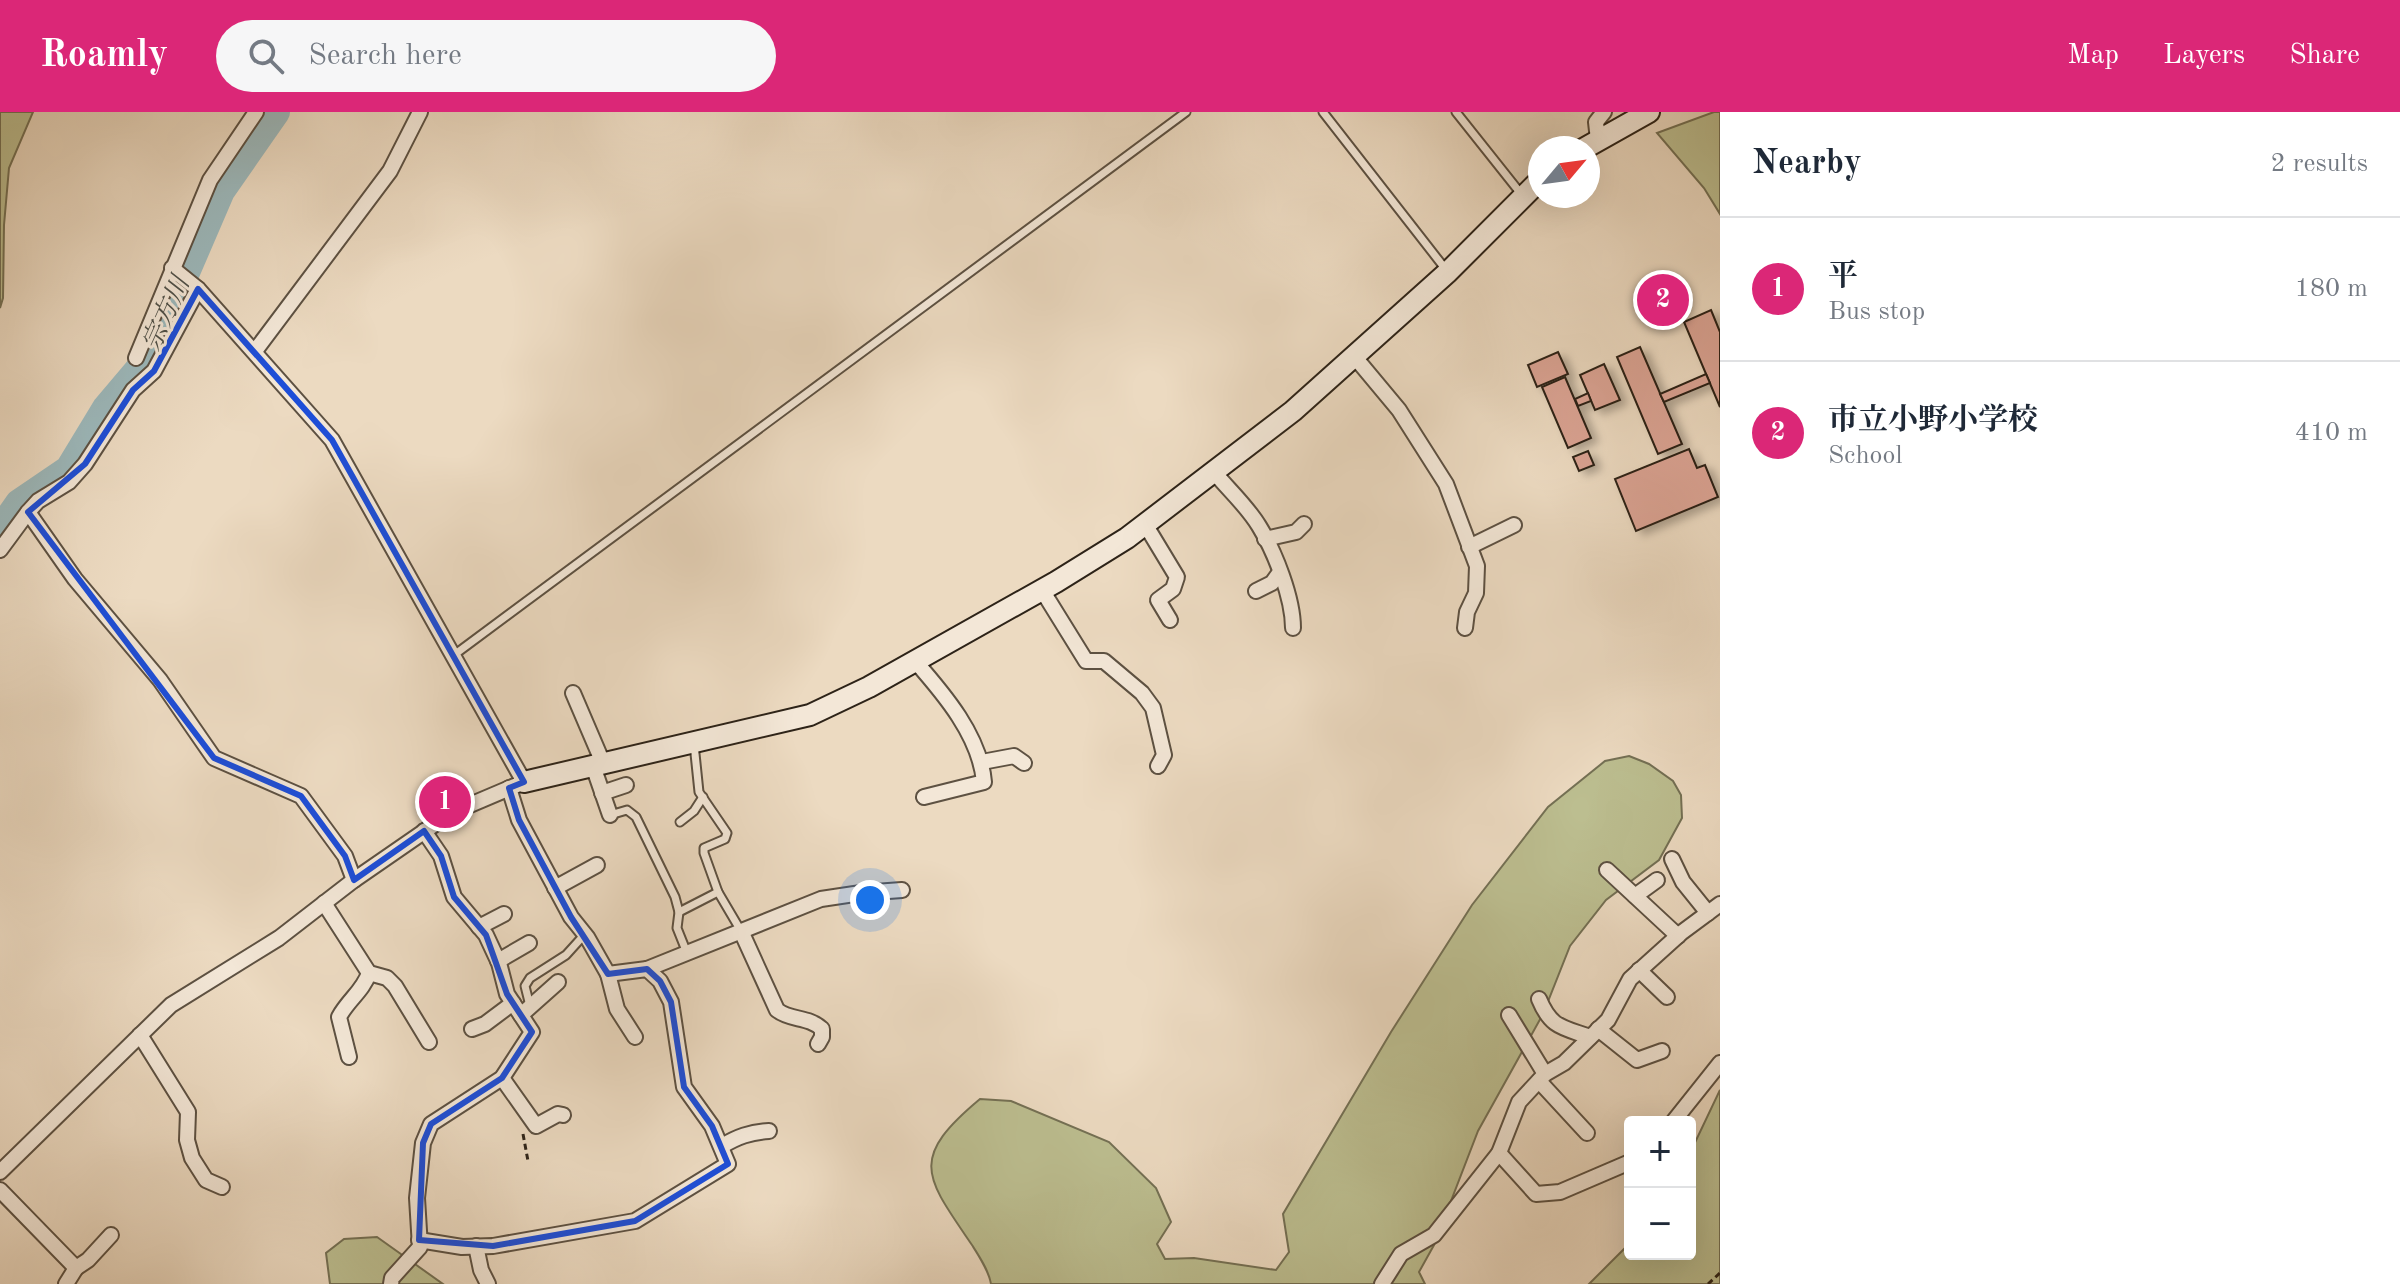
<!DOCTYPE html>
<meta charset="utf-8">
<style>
:root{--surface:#fff;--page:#f6f6f7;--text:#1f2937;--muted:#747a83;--line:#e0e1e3;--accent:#db2777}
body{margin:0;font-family:"Old Standard TT","Noto Serif JP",serif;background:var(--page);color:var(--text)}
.controls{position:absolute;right:24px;bottom:24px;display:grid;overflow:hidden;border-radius:8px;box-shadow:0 8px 32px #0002}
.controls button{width:72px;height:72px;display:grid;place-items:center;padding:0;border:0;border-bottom:2px solid var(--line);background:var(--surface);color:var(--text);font:40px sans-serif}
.compass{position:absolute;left:1528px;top:24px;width:72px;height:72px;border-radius:50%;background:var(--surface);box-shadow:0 8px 32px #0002;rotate:61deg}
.you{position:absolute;left:870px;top:788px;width:28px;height:28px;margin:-20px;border:6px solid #fff;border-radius:50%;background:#1a73e8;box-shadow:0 0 0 12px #1a73e833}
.badge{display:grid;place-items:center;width:52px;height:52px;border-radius:50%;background:var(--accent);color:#fff;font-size:26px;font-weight:700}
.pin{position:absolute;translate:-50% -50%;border:4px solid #fff;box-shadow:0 2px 8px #0006}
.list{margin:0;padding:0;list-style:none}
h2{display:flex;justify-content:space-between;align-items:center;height:104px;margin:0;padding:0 32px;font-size:34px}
h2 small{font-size:26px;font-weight:400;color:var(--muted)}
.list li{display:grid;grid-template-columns:52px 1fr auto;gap:24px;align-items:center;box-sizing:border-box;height:144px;padding:0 32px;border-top:2px solid var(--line)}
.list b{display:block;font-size:30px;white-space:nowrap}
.list p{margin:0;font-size:26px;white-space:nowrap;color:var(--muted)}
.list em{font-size:26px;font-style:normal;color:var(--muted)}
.icon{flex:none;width:44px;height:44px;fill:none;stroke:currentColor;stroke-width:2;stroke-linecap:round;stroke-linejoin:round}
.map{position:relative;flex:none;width:1720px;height:1172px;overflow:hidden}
header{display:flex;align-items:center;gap:48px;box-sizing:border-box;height:112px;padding:0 40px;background:var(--accent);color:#fff}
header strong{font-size:38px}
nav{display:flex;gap:44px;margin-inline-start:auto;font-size:28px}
.search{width:560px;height:72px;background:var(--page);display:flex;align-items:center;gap:20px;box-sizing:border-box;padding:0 28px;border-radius:44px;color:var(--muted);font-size:30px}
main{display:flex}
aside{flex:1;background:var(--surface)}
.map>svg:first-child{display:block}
.green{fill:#bcbe90;stroke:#747054;stroke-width:2}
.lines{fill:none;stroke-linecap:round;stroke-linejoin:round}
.river{stroke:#9cb8bb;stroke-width:28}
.building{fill:#daa393;stroke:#2d2318;stroke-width:2;filter:url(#shadow)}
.lane-casing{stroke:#5d5142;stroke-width:11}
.street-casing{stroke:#5d5142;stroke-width:18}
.secondary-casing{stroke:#2d2318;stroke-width:24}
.path{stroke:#2d2318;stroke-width:3;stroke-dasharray:6 4;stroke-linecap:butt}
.lane{stroke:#f3e7d7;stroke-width:7}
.street{stroke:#f3e7d7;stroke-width:14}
.secondary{stroke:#f3e7d7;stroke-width:20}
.marked{fill:none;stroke:#1d4ed8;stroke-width:6;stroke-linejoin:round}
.labels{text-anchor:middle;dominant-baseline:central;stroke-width:6;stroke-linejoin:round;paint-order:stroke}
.water-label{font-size:26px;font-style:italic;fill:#4e5049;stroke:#f3e7d7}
</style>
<header>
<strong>Roamly</strong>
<div class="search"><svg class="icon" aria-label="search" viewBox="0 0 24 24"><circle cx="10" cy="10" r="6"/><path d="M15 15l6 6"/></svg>Search here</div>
<nav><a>Map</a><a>Layers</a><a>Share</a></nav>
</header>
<main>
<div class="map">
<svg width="1720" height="1172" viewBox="0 0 1720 1172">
<defs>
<filter id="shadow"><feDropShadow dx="7" dy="4" stdDeviation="4" flood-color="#0004"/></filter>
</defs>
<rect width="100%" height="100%" fill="#ecdac1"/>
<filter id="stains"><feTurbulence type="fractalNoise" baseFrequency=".0025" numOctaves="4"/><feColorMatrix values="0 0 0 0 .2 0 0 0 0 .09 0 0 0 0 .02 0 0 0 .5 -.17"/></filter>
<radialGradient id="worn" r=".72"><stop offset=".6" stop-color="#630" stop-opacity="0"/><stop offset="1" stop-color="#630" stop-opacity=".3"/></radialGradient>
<g class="green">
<path d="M 0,0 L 33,0 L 9,56 L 4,113 L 3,186 L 0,196 Z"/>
<path d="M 1714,0 L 1720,0 L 1720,102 L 1704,76 L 1657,21 Z"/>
<path d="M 1629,644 L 1649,652 L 1673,669 L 1681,683 L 1682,706 L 1659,748 L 1606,788 L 1570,834 L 1543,902 L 1478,1019 L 1434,1133 L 1419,1160 L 1425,1172 L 991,1172 C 989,1159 979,1144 972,1133 C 925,1064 908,1047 980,987 L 1011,989 L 1109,1030 L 1156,1076 L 1171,1110 L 1157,1132 L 1165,1147 L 1194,1146 L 1276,1158 L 1289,1140 L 1283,1102 L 1391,920 L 1472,793 L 1548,695 L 1605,649 Z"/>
<path d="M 1720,978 L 1720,1172 L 1589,1172 L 1630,1131 L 1630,1142 L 1690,1142 L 1690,1041 Z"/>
<path d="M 377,1125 L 443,1172 L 330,1172 L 326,1141 L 344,1127 Z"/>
</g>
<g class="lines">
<path class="river" d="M 0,418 L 19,391 L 69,357 L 106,296 L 150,244 L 221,79 L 276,0"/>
</g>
<g class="building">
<path d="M 1711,198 L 1720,220 L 1720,295 L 1684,210 Z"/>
<path d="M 1640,235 L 1682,332 L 1658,342 L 1617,245 Z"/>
<path d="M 1558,240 L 1568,262 L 1537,275 L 1528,253 Z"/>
<path d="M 1604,252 L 1620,288 L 1595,298 L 1580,263 Z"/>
<path d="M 1706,262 L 1710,271 L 1664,290 L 1660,282 Z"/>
<path d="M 1565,265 L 1591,326 L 1568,336 L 1542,275 Z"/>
<path d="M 1588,281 L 1591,289 L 1578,294 L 1575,287 Z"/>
<path d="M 1689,337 L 1697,356 L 1705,353 L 1718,385 L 1636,419 L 1615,367 Z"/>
<path d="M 1588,339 L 1594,353 L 1579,359 L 1573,345 Z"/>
</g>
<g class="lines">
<defs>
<g id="lane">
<path d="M 1323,0 L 1447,159"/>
<path d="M 1456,0 L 1522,83"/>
<path d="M 454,543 L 1186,0"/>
<path d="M 694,632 L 699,680 L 727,721 L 725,727 L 704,736 L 704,741 L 718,780 L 741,819"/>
<path d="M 610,703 L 627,698 L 636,705 L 675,785 L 679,800 L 677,816 L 687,841"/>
<path d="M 680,710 L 694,699 L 703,685"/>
<path d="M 679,800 L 718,780"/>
<path d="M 530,894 L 525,874 L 530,866 L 566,843 L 585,822"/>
</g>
<g id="street">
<path d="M 1598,28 L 1596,10 L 1604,0"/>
<path d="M 255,239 L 390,59 L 420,0"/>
<path d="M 1354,244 L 1399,298 L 1446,372 L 1477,454 L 1476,481 L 1467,500 L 1465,516"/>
<path d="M 136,246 L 210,68 L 256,0"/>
<path d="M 1214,360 C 1228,377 1247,394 1259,414 C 1275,440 1293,486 1293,516"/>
<path d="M 28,400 L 75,467 L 160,568 L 214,646 L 301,684 L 345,744 L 354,768"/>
<path d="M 1145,412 L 1177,465 L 1173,477 L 1158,488 L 1170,508"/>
<path d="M 1265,427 L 1296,420 L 1304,412"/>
<path d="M 1469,435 L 1514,413"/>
<path d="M 0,438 L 28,400 L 38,389 L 69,370 L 85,352 L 133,278 L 154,259 L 198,177"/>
<path d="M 1042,478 L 1086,549 L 1104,549 L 1142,581 L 1153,596 L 1164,643 L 1158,654"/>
<path d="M 1256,479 L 1272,471 L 1280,460"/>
<path d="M 915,549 C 944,582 980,624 984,670 L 924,685"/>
<path d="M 573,581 L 603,651"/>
<path d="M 982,650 L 1014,644 L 1024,651"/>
<path d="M 593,654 L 610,703"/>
<path d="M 602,681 L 626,673"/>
<path d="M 1672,747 L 1683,770 L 1708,801"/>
<path d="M 1607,758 L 1678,824"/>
<path d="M 555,776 L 597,753"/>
<path d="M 1635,784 L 1657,768"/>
<path d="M 324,791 L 369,861 L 387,866 L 395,874 L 429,930"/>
<path d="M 479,815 L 504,802"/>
<path d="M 741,819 L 777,898 C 791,909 808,904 822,917 L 822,925 L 818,932"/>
<path d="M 498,849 L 529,831"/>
<path d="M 647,857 L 821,787 L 861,781 L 902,778"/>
<path d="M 1639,858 L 1667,885"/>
<path d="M 608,862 L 617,897 L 635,925"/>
<path d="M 1539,887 C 1551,916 1562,915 1590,925"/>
<path d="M 521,903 L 558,870"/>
<path d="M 1509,903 L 1545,962"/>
<path d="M 472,917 L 485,912 L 513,891"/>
<path d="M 1598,917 L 1637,948 L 1662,939"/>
<path d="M 140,923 L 188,1000 L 187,1028 L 192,1046 L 206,1068 L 222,1075"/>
<path d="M 349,945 L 339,905 C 348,888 363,879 369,861"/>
<path d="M 502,966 L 536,1014 L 558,1002 L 563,1003"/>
<path d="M 1539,969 L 1587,1021"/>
<path d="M 1673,1010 L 1720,951"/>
<path d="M 722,1034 C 737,1025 750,1020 769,1019"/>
<path d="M 1499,1041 L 1536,1082 L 1560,1080 L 1630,1050"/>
<path d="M 0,1060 L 171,893 L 279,826 L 354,768 L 451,701 L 524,670 L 332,328 L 198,177 L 172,156"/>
<path d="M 0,1078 L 76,1156 L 66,1172"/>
<path d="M 419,1128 L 462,1135 L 493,1134 L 635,1109 L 728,1052 L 712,1014 L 684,975 L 671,890 L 660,869 L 647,857 L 608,862 L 587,825 L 571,805 L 519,708 L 509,676"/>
<path d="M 476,1134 L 481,1158 L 488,1172"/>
<path d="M 76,1156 L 88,1148 L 111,1123"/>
<path d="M 391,1172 L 392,1166 L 420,1135 L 417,1086 L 423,1031 L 431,1012 L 502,966 L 532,920 L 507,882 L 499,851 L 486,823 L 454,785 L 441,744 L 424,719"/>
<path d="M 1382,1172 L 1401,1142 L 1434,1123 L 1499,1041 L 1519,990 L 1545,962 L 1564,951 L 1608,908 L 1630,867 L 1681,821 L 1720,792"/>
</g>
<g id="secondary">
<path d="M 1585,36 L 1649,0"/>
<path d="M 524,670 L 810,603 L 869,575 L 1056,470 L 1127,426 L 1293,299 L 1448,160 L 1540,68"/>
</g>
</defs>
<use href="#lane" class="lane-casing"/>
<use href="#street" class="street-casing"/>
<use href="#secondary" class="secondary-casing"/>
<g class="path">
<path d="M 523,1022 L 528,1049"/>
<path d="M 1708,1172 L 1720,1161"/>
</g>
<use href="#lane" class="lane"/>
<use href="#street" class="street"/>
<use href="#secondary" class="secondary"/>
</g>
<path class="marked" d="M 198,177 L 332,328 L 524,670 L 509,676 L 519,708 L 571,805 L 608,862 L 647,857 L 660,869 L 671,890 L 684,975 L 712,1014 L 728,1052 L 635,1109 L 493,1134 L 419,1128 L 423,1031 L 431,1012 L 502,966 L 532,920 L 507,882 L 486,823 L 454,785 L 441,744 L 424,719 L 354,768 L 345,744 L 301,684 L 214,646 L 28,400 L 85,352 L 133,278 L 154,259 Z"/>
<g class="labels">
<g class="water-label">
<text transform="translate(167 202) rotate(-66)">宗方川</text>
</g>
</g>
<rect width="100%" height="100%" filter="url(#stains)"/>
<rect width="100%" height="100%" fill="url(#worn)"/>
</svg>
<div class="controls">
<button>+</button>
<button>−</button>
</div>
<svg class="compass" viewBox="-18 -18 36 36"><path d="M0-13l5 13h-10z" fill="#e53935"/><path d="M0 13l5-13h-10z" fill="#747a83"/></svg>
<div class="you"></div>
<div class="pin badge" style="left:445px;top:690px">1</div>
<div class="pin badge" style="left:1663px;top:188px">2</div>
</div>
<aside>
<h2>Nearby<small>2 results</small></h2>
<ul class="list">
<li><span class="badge">1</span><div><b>平</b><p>Bus stop</p></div><em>180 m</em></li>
<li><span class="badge">2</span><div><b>市立小野小学校</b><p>School</p></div><em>410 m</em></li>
</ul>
</aside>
</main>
